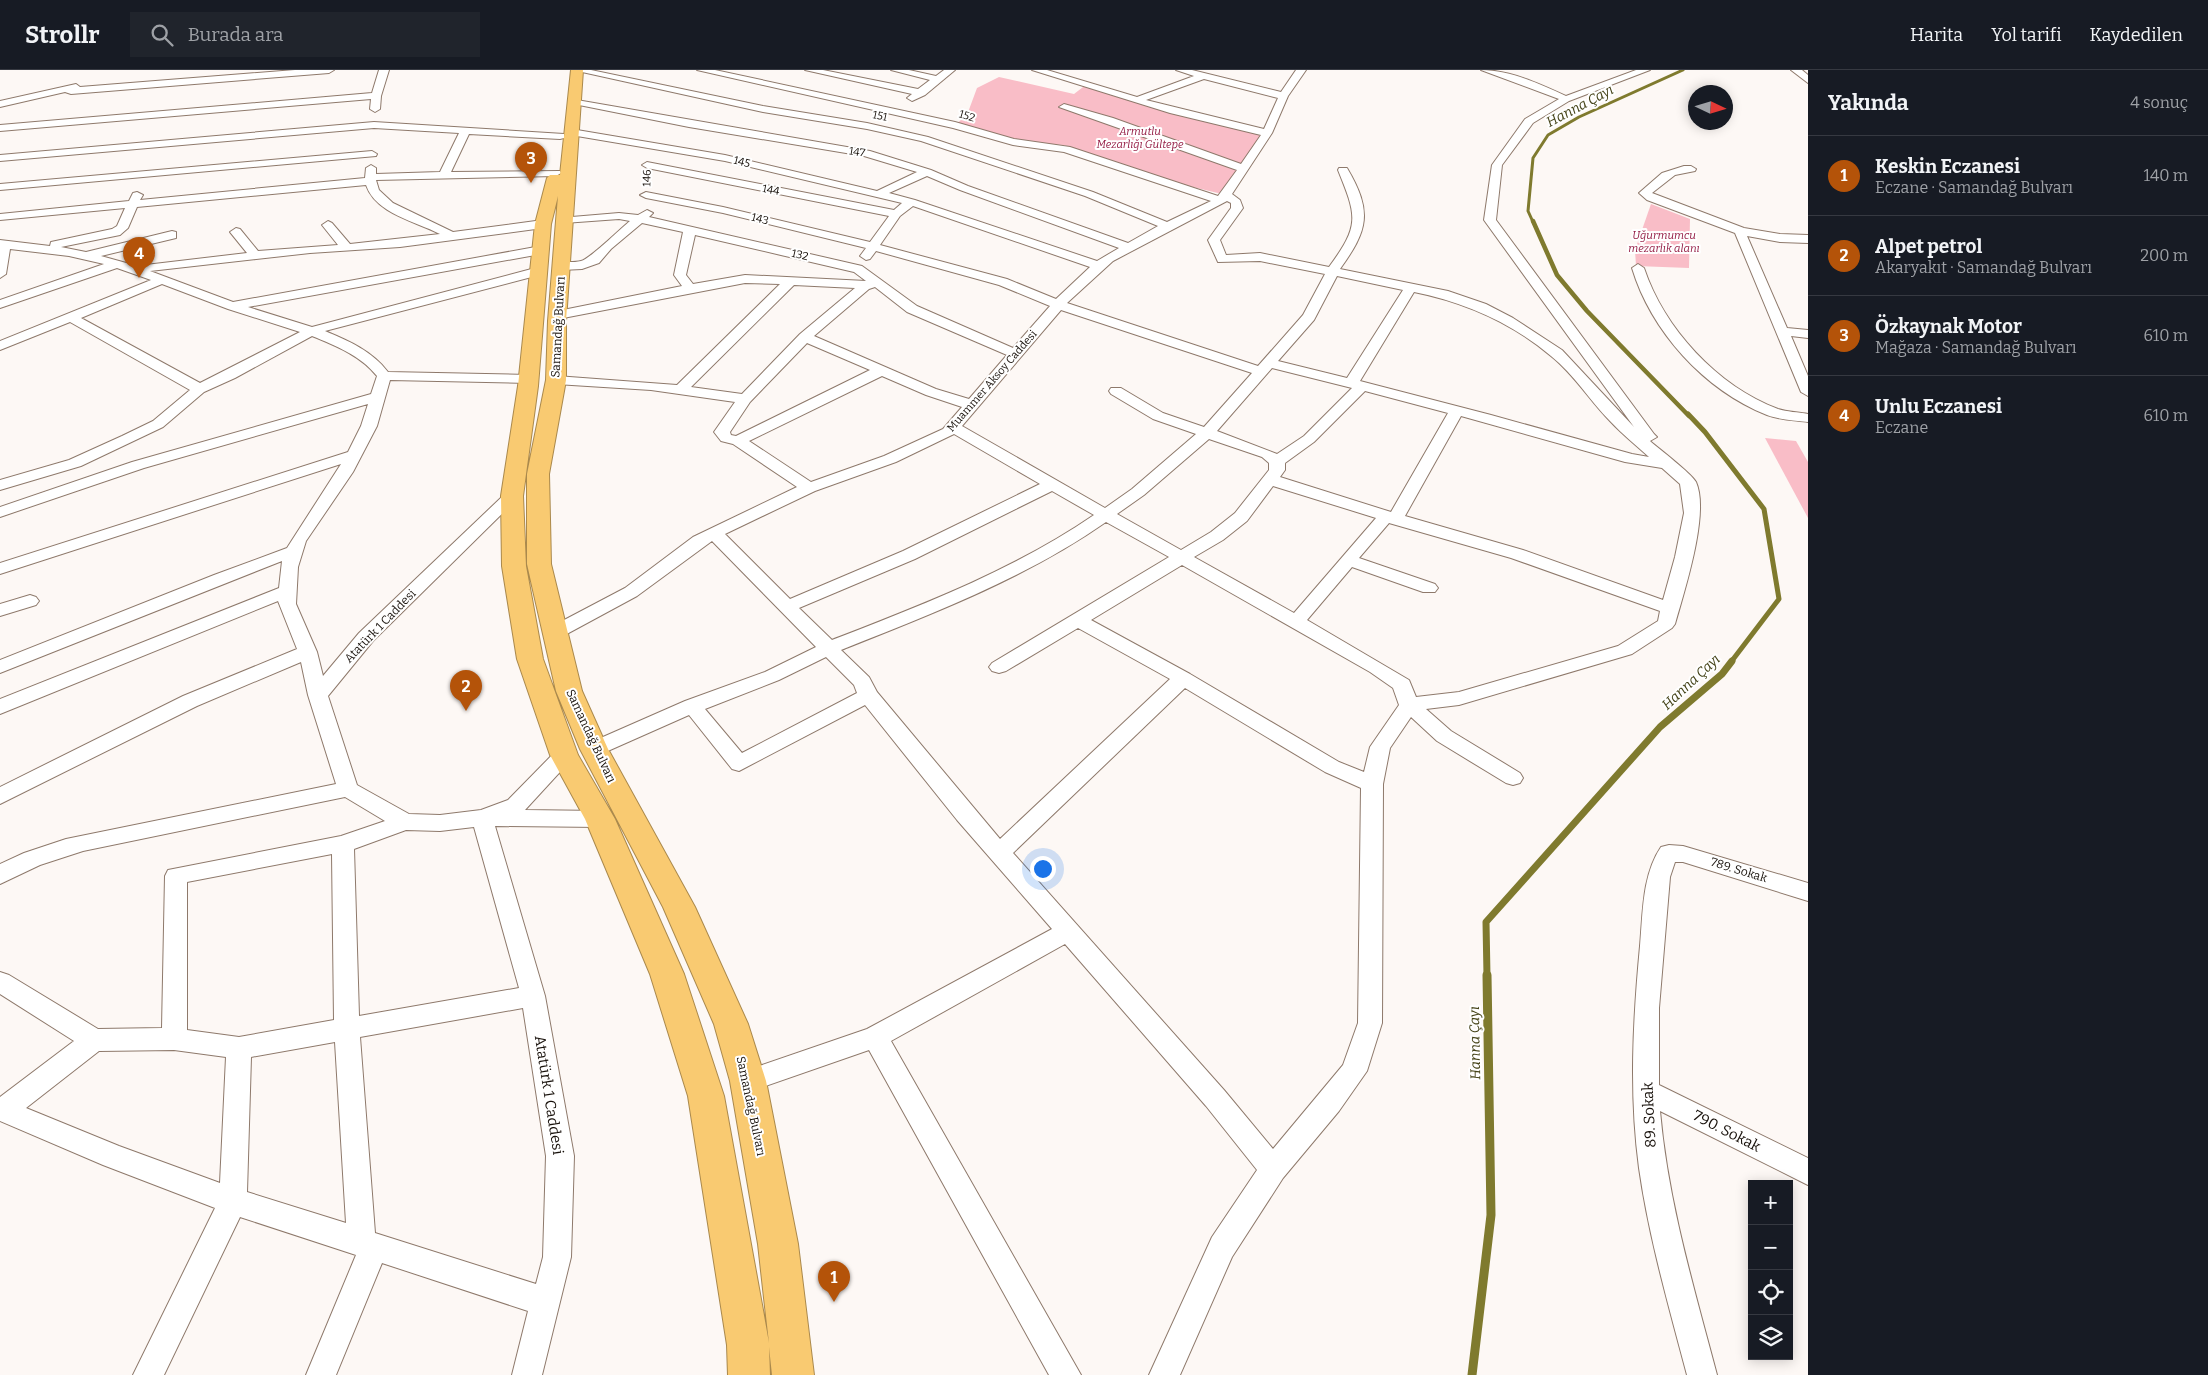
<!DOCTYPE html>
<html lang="tr">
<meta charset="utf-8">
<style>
:root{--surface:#171b24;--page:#20242c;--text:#f1f3f6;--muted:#9ea1a6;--line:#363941;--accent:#b45309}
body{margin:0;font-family:Bitter,serif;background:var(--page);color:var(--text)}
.controls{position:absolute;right:15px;bottom:15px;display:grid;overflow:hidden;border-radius:0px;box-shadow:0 2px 12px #0003}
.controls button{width:45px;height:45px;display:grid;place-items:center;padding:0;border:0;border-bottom:1px solid var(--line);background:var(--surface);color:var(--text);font:25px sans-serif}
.compass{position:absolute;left:1688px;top:15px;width:45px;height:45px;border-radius:50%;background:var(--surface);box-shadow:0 2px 12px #0003;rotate:94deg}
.you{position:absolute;left:1042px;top:798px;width:18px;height:18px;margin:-12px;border:4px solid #fff;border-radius:50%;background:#1a73e8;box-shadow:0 0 0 8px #1a73e833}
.badge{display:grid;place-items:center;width:32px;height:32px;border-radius:50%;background:var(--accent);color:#fff;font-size:16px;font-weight:700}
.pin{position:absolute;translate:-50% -41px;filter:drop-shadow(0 1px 2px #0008)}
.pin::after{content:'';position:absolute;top:26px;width:18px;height:15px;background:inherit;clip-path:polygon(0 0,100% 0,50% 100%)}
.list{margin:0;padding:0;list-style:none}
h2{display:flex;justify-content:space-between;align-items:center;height:65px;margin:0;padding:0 20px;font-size:21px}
h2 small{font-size:16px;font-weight:400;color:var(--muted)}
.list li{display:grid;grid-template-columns:32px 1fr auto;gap:15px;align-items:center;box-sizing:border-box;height:80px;padding:0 20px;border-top:1px solid var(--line)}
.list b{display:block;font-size:19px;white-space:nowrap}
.list p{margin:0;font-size:16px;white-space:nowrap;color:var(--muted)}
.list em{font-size:16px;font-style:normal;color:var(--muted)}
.icon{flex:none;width:28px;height:28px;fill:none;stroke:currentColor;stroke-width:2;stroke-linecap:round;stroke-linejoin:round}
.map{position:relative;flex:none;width:1808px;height:1305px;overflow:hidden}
header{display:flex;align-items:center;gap:30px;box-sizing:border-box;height:70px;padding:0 25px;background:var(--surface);border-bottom:1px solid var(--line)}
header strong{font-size:24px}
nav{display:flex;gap:28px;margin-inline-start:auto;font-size:18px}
.search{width:350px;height:45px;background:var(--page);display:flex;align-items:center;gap:12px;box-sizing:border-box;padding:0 18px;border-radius:0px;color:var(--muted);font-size:19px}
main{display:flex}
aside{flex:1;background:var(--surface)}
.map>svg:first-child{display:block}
.green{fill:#f9bdc7}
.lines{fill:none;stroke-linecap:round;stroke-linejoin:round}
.stream-far4{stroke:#7f7a2e;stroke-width:3}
.stream-far3{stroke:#7f7a2e;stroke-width:4.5}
.stream-far2{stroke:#7f7a2e;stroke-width:5}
.stream-far1{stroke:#7f7a2e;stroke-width:7}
.stream{stroke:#7f7a2e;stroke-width:9}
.minor-casing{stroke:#8e796b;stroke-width:2}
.highway-casing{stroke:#aa894d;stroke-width:2}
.minor{fill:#fff;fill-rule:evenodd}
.highway{fill:#f9ca71;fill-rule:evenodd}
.labels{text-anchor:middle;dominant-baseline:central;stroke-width:4;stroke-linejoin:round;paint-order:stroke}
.far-street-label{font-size:11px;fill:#18110b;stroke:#fff}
.far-park-label{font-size:11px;font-style:italic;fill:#941c44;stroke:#fff}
.street-label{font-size:12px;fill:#18110b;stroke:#fff}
.water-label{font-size:14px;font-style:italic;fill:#444217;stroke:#fff}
.near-street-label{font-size:15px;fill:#18110b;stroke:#fff}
</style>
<header>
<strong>Strollr</strong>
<div class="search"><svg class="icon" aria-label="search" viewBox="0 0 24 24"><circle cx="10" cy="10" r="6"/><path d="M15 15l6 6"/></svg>Burada ara</div>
<nav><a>Harita</a><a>Yol tarifi</a><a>Kaydedilen</a></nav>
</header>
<main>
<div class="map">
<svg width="1808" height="1305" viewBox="0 0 1808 1305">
<rect width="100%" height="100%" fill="#fdf8f5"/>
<g class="green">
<path d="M 999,7 L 1074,24 L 1087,14 L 1267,63 L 1222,124 L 1130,102 L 1064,75 L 1013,72 L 955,55 L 967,45 L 977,18 Z"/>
<path d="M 1651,134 L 1690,149 L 1689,198 L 1636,196 L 1635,180 Z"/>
<path d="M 1765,368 L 1796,371 L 1808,392 L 1808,448 Z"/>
</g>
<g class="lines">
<path class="stream-far4" d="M 1533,152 L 1528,141 L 1533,88 L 1548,65 L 1579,47 L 1683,0"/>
<path class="stream-far3" d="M 1533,151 L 1557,205 L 1587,241 L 1689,346"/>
<path class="stream-far2" d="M 1688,344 L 1705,362 L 1764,439 L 1779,529 L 1731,592"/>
<path class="stream-far1" d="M 1487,906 L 1486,852 L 1660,657 L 1722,604 L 1732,591"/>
<path class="stream" d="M 1472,1305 L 1491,1145 L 1487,905"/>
<defs>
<g id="minor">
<path d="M 295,0 L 334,0 L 329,3 L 71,24 L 65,22 L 0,37 L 0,31 L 76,14 L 80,17 Z"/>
<path d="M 379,0 L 389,0 L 381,26 L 380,39 L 375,42 L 370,39 L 371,29 L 0,61 L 0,55 L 372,23 Z"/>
<path d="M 573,0 L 591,0 L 763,36 L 867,53 L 928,67 L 1093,122 L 1167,152 L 1211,131 L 1064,82 L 1013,75 L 953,58 L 697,0 L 715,0 L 955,52 L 1014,69 L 1070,77 L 1218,126 L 1237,100 L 1059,37 L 1064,34 L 1113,48 L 1241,94 L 1261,65 L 1170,43 L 1032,0 L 1047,0 L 1137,27 L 1194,6 L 1176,0 L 1192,0 L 1281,22 L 1296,0 L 1306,0 L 1288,26 L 1272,63 L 1232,124 L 1240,130 L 1243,138 L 1220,170 L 1226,185 L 1260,183 L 1329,197 C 1360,155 1357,147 1338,100 L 1339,98 L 1347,98 C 1373,142 1368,160 1340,199 L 1448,221 L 1486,234 L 1513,248 L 1562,280 L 1634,357 L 1484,150 L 1492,95 L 1525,49 L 1559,29 L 1481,0 C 1510,0 1540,14 1566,26 L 1636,0 L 1650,0 L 1569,31 L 1533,53 L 1502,95 L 1496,150 L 1654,364 L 1657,367 L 1650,371 C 1659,379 1691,403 1696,412 C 1710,443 1684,522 1675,554 L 1672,558 L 1632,584 L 1459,635 L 1426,639 L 1451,661 L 1520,703 L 1523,708 L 1520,713 L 1513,715 L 1506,713 L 1437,671 L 1411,647 L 1390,678 L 1383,714 L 1382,953 L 1367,1001 L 1339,1041 L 1283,1108 L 1232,1187 L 1180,1305 L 1149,1305 L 1212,1167 L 1257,1100 L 1206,1036 L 1065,874 L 891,971 L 1081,1305 L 1049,1305 L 869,980 L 748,1022 L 739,1019 L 735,1011 L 739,1003 L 867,959 L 1052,859 L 957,750 L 865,635 L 739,701 L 732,699 L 689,645 L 601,684 L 594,686 L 587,684 L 584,679 L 587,674 L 685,631 L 765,602 L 816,577 L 712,471 L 637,526 L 563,566 L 549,566 L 547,562 L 549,558 L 625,518 L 693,467 L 797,417 L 733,374 L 721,371 L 714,362 L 735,332 L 651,320 L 556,314 L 549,310 L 556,306 L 677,315 L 780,214 L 745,213 L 558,249 L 553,248 L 551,245 L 553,242 L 682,216 L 674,205 L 683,162 L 642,153 L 611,179 L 599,193 L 582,199 L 561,200 L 555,196 L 557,193 C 565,191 573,193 581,191 C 590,189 620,159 630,151 L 619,149 L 564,153 L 558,150 L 560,148 L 619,143 L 638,145 L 647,140 L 653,143 L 649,147 L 862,196 L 917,236 L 1013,278 L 1050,236 L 999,215 L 876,181 L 870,189 L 866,190 L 860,186 L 866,178 L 723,143 L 646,128 L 640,125 L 646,122 L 723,137 L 870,172 L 889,146 L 647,98 L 642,95 L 647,92 L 894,140 L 902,133 L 725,91 L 571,65 L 566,62 L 571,59 L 725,85 L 877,121 L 917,102 L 864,86 L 689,57 L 574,34 L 569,31 L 571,29 L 870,81 L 931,100 L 968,116 L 1128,173 L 1158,156 L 1085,126 L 921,71 L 867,59 L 763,42 ZM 1204,9 L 1278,28 L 1264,59 L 1146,30 ZM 927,106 L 960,120 L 1119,178 L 1097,191 L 915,130 L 889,123 ZM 1227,131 L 1231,133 L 1231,138 L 1208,170 L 1218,192 L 1260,191 L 1325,204 L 1303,245 L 1258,296 L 1067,233 L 1113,191 ZM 913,136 L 1090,197 L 1056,229 L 1007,209 L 880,175 L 900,146 ZM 695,165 L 854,202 L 866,211 L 745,205 L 693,214 L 686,205 ZM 1337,206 L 1403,220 L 1347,308 L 1278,291 L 1314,250 ZM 794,215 L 855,218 L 800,264 L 742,324 L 691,317 ZM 875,217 L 907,242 L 1007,285 L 969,329 L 936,319 L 814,266 L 869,219 ZM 1414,222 C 1464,232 1512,253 1551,286 C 1574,304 1590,331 1610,351 C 1622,364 1636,375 1649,387 L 1632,384 L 1491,345 L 1360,311 ZM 1061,240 L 1252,303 L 1204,357 L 1163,343 L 1121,318 L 1111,318 L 1109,321 L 1111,324 L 1153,349 L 1196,364 L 1132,419 L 1105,438 L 962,356 ZM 807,273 L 870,300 L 736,366 L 731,365 L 730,362 L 750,332 ZM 1272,298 L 1352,318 L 1304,366 L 1277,384 L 1217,361 ZM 882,306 L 926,325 L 962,337 L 943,359 L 884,386 L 811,412 L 749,371 ZM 1365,321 L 1448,343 L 1391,442 L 1280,407 L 1285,400 L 1285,393 L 1314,372 ZM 1461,346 L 1625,392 L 1662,398 L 1680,414 L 1684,443 L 1675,487 L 1663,530 L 1523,480 L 1405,446 ZM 954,364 L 1040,414 L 903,481 L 790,529 L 725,464 L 815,421 L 896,392 ZM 1209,369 L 1262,387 L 1269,393 L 1269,400 L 1235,443 L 1211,462 L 1181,480 L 1117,444 L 1144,425 ZM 1273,416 L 1376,448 L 1294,543 L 1194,487 L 1223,470 L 1247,451 ZM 1052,421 L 1094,445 C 1014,500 922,535 832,570 L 799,538 L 915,489 ZM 1106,452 L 1169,487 L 992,593 L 989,597 L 992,601 L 999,603 L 1006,601 L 1078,558 L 1170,609 L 1000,769 L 877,622 L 869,607 L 841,580 C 932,544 1026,508 1106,452 ZM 1389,453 L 1511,488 L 1660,541 L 1658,551 L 1618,576 L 1459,622 L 1416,627 L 1409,610 L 1307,550 L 1352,497 L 1423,522 L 1435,522 L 1438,518 L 1435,514 L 1359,488 ZM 1182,495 L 1370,602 L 1393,618 L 1399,635 L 1370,677 L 1364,702 L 1339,692 L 1190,604 L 1091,550 ZM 826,587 L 854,615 L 857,623 L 742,683 L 705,639 L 779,610 ZM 1185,618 L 1325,702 L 1361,718 L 1358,953 L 1343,995 L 1273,1079 L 1224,1020 L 1013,783 Z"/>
<path d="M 805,0 L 823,0 L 918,19 L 930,10 L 891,0 L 909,0 L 936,6 L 944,0 L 955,0 L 925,25 L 912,31 L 907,28 L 912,24 Z"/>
<path d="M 1791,0 L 1802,0 L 1808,5 L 1808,13 Z"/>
<path d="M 374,52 L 564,64 L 564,68 L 560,69 L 469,64 L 451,102 L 560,101 L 561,103 L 556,106 L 376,110 L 379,120 L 393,133 L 453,162 L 543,150 L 549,154 L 543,158 L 400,177 L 310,183 L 150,201 L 233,232 L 541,176 L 547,180 L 541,184 L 248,237 L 312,257 L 539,197 L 545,201 L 543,204 L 325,261 C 349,271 372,281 388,302 L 528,305 L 535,309 L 528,313 L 390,310 L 377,356 L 353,402 L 306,471 L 298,497 L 296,534 L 317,582 L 323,606 L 359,563 L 506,423 L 518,423 L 520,426 L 373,571 L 328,626 L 357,715 L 409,744 L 440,745 L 481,740 L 508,730 L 557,680 L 564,678 L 571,680 L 574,685 L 571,690 L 525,740 L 600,741 L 608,743 L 611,749 L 608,755 L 600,757 L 495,756 L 545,926 L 574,1086 L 571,1187 L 542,1305 L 512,1305 L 528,1241 L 382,1193 L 336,1305 L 306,1305 L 356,1185 L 240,1147 L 164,1305 L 133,1305 L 215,1138 L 103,1095 L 0,1051 L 0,1027 L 74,971 L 0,924 L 0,902 L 9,905 L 98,959 L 162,958 L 165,806 L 168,800 L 341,766 L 385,751 L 345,727 L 83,781 L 40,795 L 0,814 L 0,794 L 24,783 L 66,769 L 336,714 L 308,625 L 301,592 L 197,636 L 0,734 L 0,717 L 183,626 L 297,579 L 278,531 L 0,644 L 0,629 L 279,518 L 282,491 L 0,603 L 0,590 L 214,505 L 287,478 L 341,394 L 0,504 L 0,493 L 348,382 L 361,356 L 368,334 L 144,398 L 0,447 L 0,437 L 132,392 L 371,324 L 377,306 C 360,285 336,276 312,266 L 235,308 L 204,322 L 163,357 L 81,396 L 0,420 L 0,410 L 69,390 L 122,366 L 153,351 L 190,320 L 70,252 L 0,280 L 0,271 L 151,210 L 117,198 L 0,238 L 0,230 L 104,194 L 69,186 L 10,179 L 6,204 L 0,208 L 0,170 L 50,176 L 51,172 L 112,159 L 117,156 L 125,138 L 0,150 L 0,144 L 129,131 L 133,123 L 137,122 L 143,125 L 140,130 L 365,108 L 366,98 L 371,95 L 376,98 L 376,104 L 440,102 L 459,63 L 374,58 L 0,91 L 0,85 ZM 366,115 C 376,144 415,151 440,164 L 350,174 L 332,153 L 328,151 L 322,155 L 338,175 L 258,181 L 240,159 L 236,158 L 230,162 L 247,183 L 137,196 L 101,186 L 176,168 L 176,162 L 172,161 L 86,182 L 61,177 L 120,165 L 128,158 L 137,137 ZM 162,214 L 228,239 L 300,262 L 200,313 L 81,248 ZM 474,757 L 519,918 L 359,946 L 354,779 L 406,760 L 440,761 ZM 332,784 L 334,950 L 239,967 L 187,960 L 187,812 ZM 523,938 L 546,1086 L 543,1187 L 536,1214 L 375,1163 L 360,967 ZM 335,972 L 346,1153 L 247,1122 L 251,987 ZM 174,980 L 226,987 L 220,1113 L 119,1076 L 26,1038 L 99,981 Z"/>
<path d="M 372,81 L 377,84 L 376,86 L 0,120 L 0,114 Z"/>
<path d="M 1684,96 L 1691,96 L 1696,99 L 1695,101 L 1675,105 L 1652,123 L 1744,158 L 1780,164 L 1808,165 L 1808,173 L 1780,172 L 1747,166 L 1787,258 L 1808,260 L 1808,268 L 1791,266 L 1808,306 L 1808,326 L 1801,322 L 1735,163 L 1647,130 L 1639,123 L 1662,103 Z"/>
<path d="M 1638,194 L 1644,198 C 1664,258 1717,316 1778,339 C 1787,342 1798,342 1808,344 L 1808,352 C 1794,350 1780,350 1767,345 C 1704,320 1651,261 1632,198 Z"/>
<path d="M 30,525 L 36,527 L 39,531 L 36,535 L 0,546 L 0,534 Z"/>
<path d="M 1669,775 L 1683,776 L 1808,813 L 1808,831 L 1683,792 L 1675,792 L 1670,807 L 1659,938 L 1659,1015 L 1808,1088 L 1808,1115 L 1660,1041 C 1668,1132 1694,1218 1717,1305 L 1687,1305 C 1669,1237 1649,1168 1639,1098 C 1629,1024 1633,950 1640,876 C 1643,843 1642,805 1661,777 Z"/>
</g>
<path id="highway" d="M 571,0 L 583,0 L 566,251 L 566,310 L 549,404 L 551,494 L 582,621 L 608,679 L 695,837 L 748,954 L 766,1011 L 798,1174 L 814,1305 L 772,1305 L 769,1277 L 770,1305 L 728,1305 L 727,1275 L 688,1026 L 650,904 L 585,749 L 550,685 L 517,589 L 502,496 L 501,426 L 518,316 L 535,154 L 547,108 L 550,105 L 560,105 ZM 558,126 L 548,251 L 546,310 L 527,404 L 527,494 L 556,621 L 580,679 L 663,837 L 714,954 L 730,1011 L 758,1174 L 769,1273 L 724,1026 L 684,904 L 615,749 L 578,685 L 543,589 L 526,496 L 523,426 L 538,316 L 551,154 Z"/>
</defs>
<use href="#minor" class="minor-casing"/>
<use href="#highway" class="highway-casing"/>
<use href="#minor" class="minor"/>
<use href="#highway" class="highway"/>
</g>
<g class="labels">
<g class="far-street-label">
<text transform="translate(880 46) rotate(12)">151</text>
<text transform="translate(967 46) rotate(17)">152</text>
<text transform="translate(857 82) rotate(9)">147</text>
<text transform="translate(742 92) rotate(14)">145</text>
<text transform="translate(647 108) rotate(-88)">146</text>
<text transform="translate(771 120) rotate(11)">144</text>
<text transform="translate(760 149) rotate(14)">143</text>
<text transform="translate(800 185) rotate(13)">132</text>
<text transform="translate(992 311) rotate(-49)">Muammer Aksoy Caddesi</text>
</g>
<g class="far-park-label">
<text x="1140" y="61">Armutlu<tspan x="1140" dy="13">Mezarlığı Gültepe</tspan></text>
<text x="1664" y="165">Uğurmumcu<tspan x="1664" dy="13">mezarlık alanı</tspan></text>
</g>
<g class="street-label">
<text transform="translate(558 257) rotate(-87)">Samandağ Bulvarı</text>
<text transform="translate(380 556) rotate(-46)">Atatürk 1 Caddesi</text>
<text transform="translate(591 666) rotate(65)">Samandağ Bulvarı</text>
<text transform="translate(1739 800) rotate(17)">789. Sokak</text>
<text transform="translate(751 1036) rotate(78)">Samandağ Bulvarı</text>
</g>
<g class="water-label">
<text transform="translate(1580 36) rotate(-28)">Hanna Çayı</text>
<text transform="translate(1691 612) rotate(-43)">Hanna Çayı</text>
<text transform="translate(1475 973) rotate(-91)">Hanna Çayı</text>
</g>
<g class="near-street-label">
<text transform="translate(549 1025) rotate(81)">Atatürk 1 Caddesi</text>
<text transform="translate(1649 1045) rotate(-93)">89. Sokak</text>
<text transform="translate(1727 1061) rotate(27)">790. Sokak</text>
</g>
</g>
</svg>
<div class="controls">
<button>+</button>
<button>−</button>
<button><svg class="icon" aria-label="locate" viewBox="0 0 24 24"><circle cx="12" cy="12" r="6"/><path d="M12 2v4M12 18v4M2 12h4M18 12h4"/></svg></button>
<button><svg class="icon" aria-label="layers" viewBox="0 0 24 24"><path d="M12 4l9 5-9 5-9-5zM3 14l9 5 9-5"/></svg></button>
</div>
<svg class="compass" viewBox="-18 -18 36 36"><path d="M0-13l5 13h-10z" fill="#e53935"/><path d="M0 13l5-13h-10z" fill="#9ea1a6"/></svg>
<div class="you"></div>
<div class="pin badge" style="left:834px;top:1232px">1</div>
<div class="pin badge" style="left:466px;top:641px">2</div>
<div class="pin badge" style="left:531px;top:113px">3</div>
<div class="pin badge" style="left:139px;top:208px">4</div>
</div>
<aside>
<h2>Yakında<small>4 sonuç</small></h2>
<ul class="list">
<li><span class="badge">1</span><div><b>Keskin Eczanesi</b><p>Eczane · Samandağ Bulvarı</p></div><em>140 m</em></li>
<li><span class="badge">2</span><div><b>Alpet petrol</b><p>Akaryakıt · Samandağ Bulvarı</p></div><em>200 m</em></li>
<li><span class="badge">3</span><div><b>Özkaynak Motor</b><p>Mağaza · Samandağ Bulvarı</p></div><em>610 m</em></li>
<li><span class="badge">4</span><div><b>Unlu Eczanesi</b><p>Eczane</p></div><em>610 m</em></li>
</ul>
</aside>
</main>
